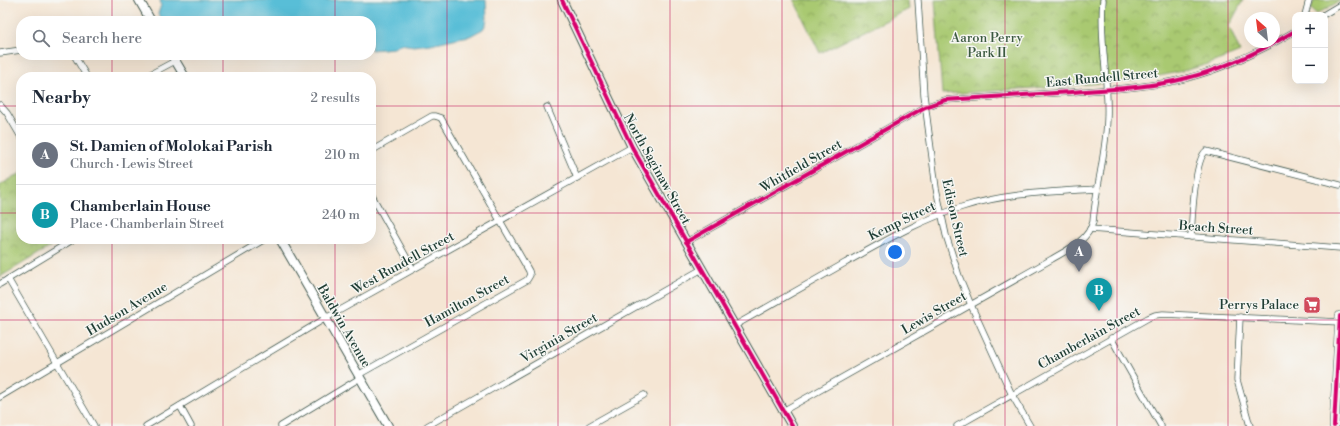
<!DOCTYPE html>
<meta charset="utf-8">
<style>
:root{--surface:#fff;--page:#f6f6f7;--text:#1f2937;--muted:#747a83;--line:#e0e1e3;--accent:#d93025}
body{margin:0;font-family:"Libre Bodoni",serif;background:var(--page);color:var(--text)}
.controls{position:absolute;right:12px;top:12px;display:grid;overflow:hidden;border-radius:8px;box-shadow:0 4px 16px #0002}
.controls button{width:36px;height:36px;display:grid;place-items:center;padding:0;border:0;border-bottom:1px solid var(--line);background:var(--surface);color:var(--text);font:20px sans-serif}
.compass{position:absolute;left:1244px;top:12px;width:36px;height:36px;border-radius:50%;background:var(--surface);box-shadow:0 4px 16px #0002;rotate:332deg}
.you{position:absolute;left:895px;top:252px;width:14px;height:14px;margin:-10px;border:3px solid #fff;border-radius:50%;background:#1a73e8;box-shadow:0 0 0 6px #1a73e833}
.badge{display:grid;place-items:center;width:26px;height:26px;border-radius:50%;background:var(--accent);color:#fff;font-size:13px;font-weight:700}
.pin{position:absolute;translate:-50% -33px;filter:drop-shadow(0 1px 2px #0008)}
.pin::after{content:'';position:absolute;top:21px;width:14px;height:12px;background:inherit;clip-path:polygon(0 0,100% 0,50% 100%)}
.list{margin:0;padding:0;list-style:none}
h2{display:flex;justify-content:space-between;align-items:center;height:52px;margin:0;padding:0 16px;font-size:17px}
h2 small{font-size:13px;font-weight:400;color:var(--muted)}
.list li{display:grid;grid-template-columns:26px 1fr auto;gap:12px;align-items:center;box-sizing:border-box;height:60px;padding:0 16px;border-top:1px solid var(--line)}
.list b{display:block;font-size:15px;white-space:nowrap}
.list p{margin:0;font-size:13px;white-space:nowrap;color:var(--muted)}
.list em{font-size:13px;font-style:normal;color:var(--muted)}
.icon{flex:none;width:22px;height:22px;fill:none;stroke:currentColor;stroke-width:2;stroke-linecap:round;stroke-linejoin:round}
.map{position:relative;flex:none;width:1340px;height:426px;overflow:hidden}
.search{position:absolute;background:var(--surface);box-shadow:0 4px 16px #0002;left:16px;top:16px;width:360px;height:44px;display:flex;align-items:center;gap:10px;box-sizing:border-box;padding:0 14px;border-radius:16px;color:var(--muted);font-size:15px}
.panel{position:absolute;background:var(--surface);box-shadow:0 4px 16px #0002;left:16px;top:72px;width:360px;height:172px;border-radius:16px}
.map>svg:first-child{display:block}
.green{fill:#a9c971;stroke:#648352}
.park{fill:url(#park-crowns);stroke:#648352}
.water{fill:#59bed7;stroke:#3c7e86}
.lines{fill:none;stroke-linecap:round;stroke-linejoin:round}
.street-casing{stroke:#3f564c;stroke-width:7}
.secondary-casing{stroke:#3f564c;stroke-width:10}
.primary-casing{stroke:#3f564c;stroke-width:10}
.street{stroke:#fff;stroke-width:5.5}
.secondary{stroke:#fff;stroke-width:8}
.primary{stroke:#fff;stroke-width:9}
.cycleway-casing{stroke:#f6f6f2;stroke-width:6}
.cycleway{stroke:#d6006c;stroke-width:4}
.grid{fill:none;stroke:#c2185b;stroke-width:1;stroke-opacity:0.55}
.labels{text-anchor:middle;dominant-baseline:central;stroke-width:3;stroke-linejoin:round;paint-order:stroke}
.park-label{font-size:13px;fill:#3b5940;stroke:#f6f6f2}
.street-label{font-size:13px;fill:#1f3d34;stroke:#f6f6f2}
.poi-label{font-size:13px;fill:#1f3d34;stroke:#f6f6f2;text-anchor:end}
</style>
<div class="map">
<svg width="1340" height="426" viewBox="0 0 1340 426">
<defs>
<pattern id="park-crowns" width="20" height="18" patternUnits="userSpaceOnUse"><rect width="20" height="18" fill="#a9c971"/><path d="M2 6a3 3 0 1 1 6 0M12 15a3 3 0 1 1 6 0" fill="none" stroke="#89a45e"/></pattern>
</defs>
<rect width="100%" height="100%" fill="#f6f6f2"/>
<filter id="ink" filterUnits="userSpaceOnUse"><feTurbulence type="fractalNoise" baseFrequency=".025" numOctaves="2"/><feDisplacementMap in="SourceGraphic" scale="8" xChannelSelector="R" yChannelSelector="G"/><feConvolveMatrix kernelMatrix="1 2 1 2 8 2 1 2 1" color-interpolation-filters="sRGB"/></filter>
<filter id="wash" filterUnits="userSpaceOnUse"><feTurbulence type="fractalNoise" baseFrequency=".012" numOctaves="4" result="noise"/><feDisplacementMap in="SourceGraphic" scale="16" xChannelSelector="R" yChannelSelector="G"/><feGaussianBlur stdDeviation="0.9" result="paint"/><feColorMatrix in="noise" values="0 0 0 0 0 0 0 0 0 0 0 0 0 0 0 0 0 1.4 0 .05"/><feComposite in="paint" operator="in"/></filter>
<g filter="url(#wash)">
<rect width="100%" height="100%" fill="#f5e6d4"/>
<path class="green" d="M 1314,0 L 1340,0 L 1340,1 L 1317,14 L 1311,9 Z"/>
<g class="park">
<path d="M 794,0 L 908,0 L 909,9 L 820,53 Z"/>
<path d="M 935,0 L 1243,0 L 1229,26 L 1240,52 C 1179,78 1125,82 1060,86 C 1020,89 981,92 942,94 Z"/>
<path d="M 21,173 L 21,239 L 63,239 L 0,277 L 0,185 Z"/>
</g>
<path class="water" d="M 160,0 L 486,0 L 487,18 L 486,24 L 483,29 L 470,36 L 458,38 L 431,44 L 414,46 L 400,44 L 394,48 L 371,50 L 371,21 L 162,21 L 158,14 L 161,5 Z"/>
</g>
<g filter="url(#ink)">
<g class="lines">
<defs>
<g id="street">
<path d="M 918,0 L 924,95 L 936,188 L 946,235 L 959,276 L 971,305 L 1012,395 L 1030,426"/>
<path d="M 1305,15 L 1309,0"/>
<path d="M 1323,15 L 1340,5"/>
<path d="M 0,53 L 21,50"/>
<path d="M 74,55 L 87,77"/>
<path d="M 145,77 L 175,61"/>
<path d="M 0,105 L 7,113 L 21,137"/>
<path d="M 547,107 L 577,178"/>
<path d="M 371,194 L 413,269"/>
<path d="M 1090,229 L 1340,248"/>
<path d="M 1191,237 C 1192,221 1194,160 1206,151 L 1340,185"/>
<path d="M 686,242 L 925,107 L 945,100 C 987,97 1030,95 1072,92 C 1111,89 1149,88 1187,78 C 1225,68 1261,51 1295,31"/>
<path d="M 8,279 L 94,426"/>
<path d="M 0,284 L 74,239"/>
<path d="M 1240,317 L 1237,380 L 1250,426"/>
<path d="M 734,326 C 771,305 808,284 845,263 C 883,242 920,220 962,207 C 1006,193 1051,192 1097,189"/>
<path d="M 1111,338 L 1161,426"/>
<path d="M 358,375 L 527,280 L 530,275 L 529,271 L 441,118 L 435,116 L 432,116 L 371,151"/>
<path d="M 0,397 L 265,239"/>
<path d="M 180,406 L 191,426"/>
<path d="M 783,411 L 1052,259 C 1067,250 1088,241 1093,222 C 1096,187 1106,154 1107,119 C 1109,79 1099,40 1103,0"/>
<path d="M 146,426 L 326,318 L 632,147"/>
<path d="M 281,426 L 360,378"/>
<path d="M 427,426 L 702,269"/>
<path d="M 589,426 L 644,395"/>
<path d="M 957,426 L 1148,318 L 1155,315 L 1163,314 L 1340,322"/>
</g>
<g id="secondary">
<path d="M 139,0 L 151,21"/>
<path d="M 562,0 L 632,147 L 792,426"/>
<path d="M 172,55 L 185,77"/>
<path d="M 280,239 L 388,426"/>
</g>
<path id="primary" d="M 1334,426 L 1340,316"/>
</defs>
<use href="#street" class="street-casing"/>
<use href="#secondary" class="secondary-casing"/>
<use href="#primary" class="primary-casing"/>
<use href="#street" class="street"/>
<use href="#secondary" class="secondary"/>
<use href="#primary" class="primary"/>
<defs>
<g id="cycleway">
<path d="M 562,0 L 632,147 L 792,426"/>
<path d="M 686,242 L 925,107 L 945,100 C 987,97 1030,95 1072,92 C 1111,89 1149,88 1187,78 C 1225,68 1261,51 1295,31"/>
<path d="M 1334,426 L 1340,316"/>
</g>
</defs>
<use href="#cycleway" class="cycleway-casing"/>
<use href="#cycleway" class="cycleway"/>
</g>
</g>
<path class="grid" d="M 112,0 L 112,21M 223,0 L 223,21M 335,0 L 335,21M 447,0 L 447,426M 558,0 L 558,426M 670,0 L 670,426M 782,0 L 782,426M 893,0 L 893,426M 1005,0 L 1005,426M 1117,0 L 1117,426M 1228,0 L 1228,426M 112,55 L 112,77M 223,55 L 223,77M 335,55 L 335,77M 0,106 L 21,106M 371,106 L 1340,106M 0,213 L 21,213M 371,213 L 1340,213M 112,239 L 112,426M 223,239 L 223,426M 335,239 L 335,426M 0,320 L 1340,320"/>
<defs>
<symbol id="supermarket-square" viewBox="-11 -11 22 22"><rect x="-9" y="-9" width="18" height="18" rx="4" fill="#d1495b" stroke="#f6f6f2"/><path d="M-6-5.5h2.5l.6 2H6L4.5 2H-2.5L-4.4-4H-6ZM-1.5 3.2a1.3 1.3 0 1 0 .1 0ZM3 3.2a1.3 1.3 0 1 0 .1 0Z" fill="#fff"/></symbol>
</defs>
<g fill-rule="evenodd">
<use href="#supermarket-square" x="1302" y="295" width="20" height="20"/>
</g>
<g class="labels">
<g class="park-label">
<text x="987" y="38">Aaron Perry<tspan x="987" dy="15">Park II</tspan></text>
</g>
<g class="street-label">
<text transform="translate(1102 78) rotate(-5)">East Rundell Street</text>
<text transform="translate(801 166) rotate(-30)">Whitfield Street</text>
<text transform="translate(657 169) rotate(61)">North Saginaw Street</text>
<text transform="translate(955 218) rotate(77)">Edison Street</text>
<text transform="translate(902 221) rotate(-26)">Kemp Street</text>
<text transform="translate(1216 228) rotate(4)">Beach Street</text>
<text transform="translate(403 263) rotate(-29)">West Rundell Street</text>
<text transform="translate(467 301) rotate(-29)">Hamilton Street</text>
<text transform="translate(127 309) rotate(-31)">Hudson Avenue</text>
<text transform="translate(934 313) rotate(-30)">Lewis Street</text>
<text transform="translate(344 326) rotate(60)">Baldwin Avenue</text>
<text transform="translate(559 338) rotate(-30)">Virginia Street</text>
<text transform="translate(1089 338) rotate(-29)">Chamberlain Street</text>
</g>
<g class="poi-label">
<text x="1299" y="305">Perrys Palace</text>
</g>
</g>
</svg>
<div class="controls">
<button>+</button>
<button>−</button>
</div>
<svg class="compass" viewBox="-18 -18 36 36"><path d="M0-13l5 13h-10z" fill="#e53935"/><path d="M0 13l5-13h-10z" fill="#747a83"/></svg>
<div class="you"></div>
<div class="pin badge" style="left:1079px;top:272px;background:#6b7280">A</div>
<div class="pin badge" style="left:1099px;top:311px;background:#0f9aa8">B</div>
<div class="search"><svg class="icon" aria-label="search" viewBox="0 0 24 24"><circle cx="10" cy="10" r="6"/><path d="M15 15l6 6"/></svg>Search here</div>
<section class="panel">
<h2>Nearby<small>2 results</small></h2>
<ul class="list">
<li><span class="badge" style="background:#6b7280">A</span><div><b>St. Damien of Molokai Parish</b><p>Church · Lewis Street</p></div><em>210 m</em></li>
<li><span class="badge" style="background:#0f9aa8">B</span><div><b>Chamberlain House</b><p>Place · Chamberlain Street</p></div><em>240 m</em></li>
</ul>
</section>
</div>
